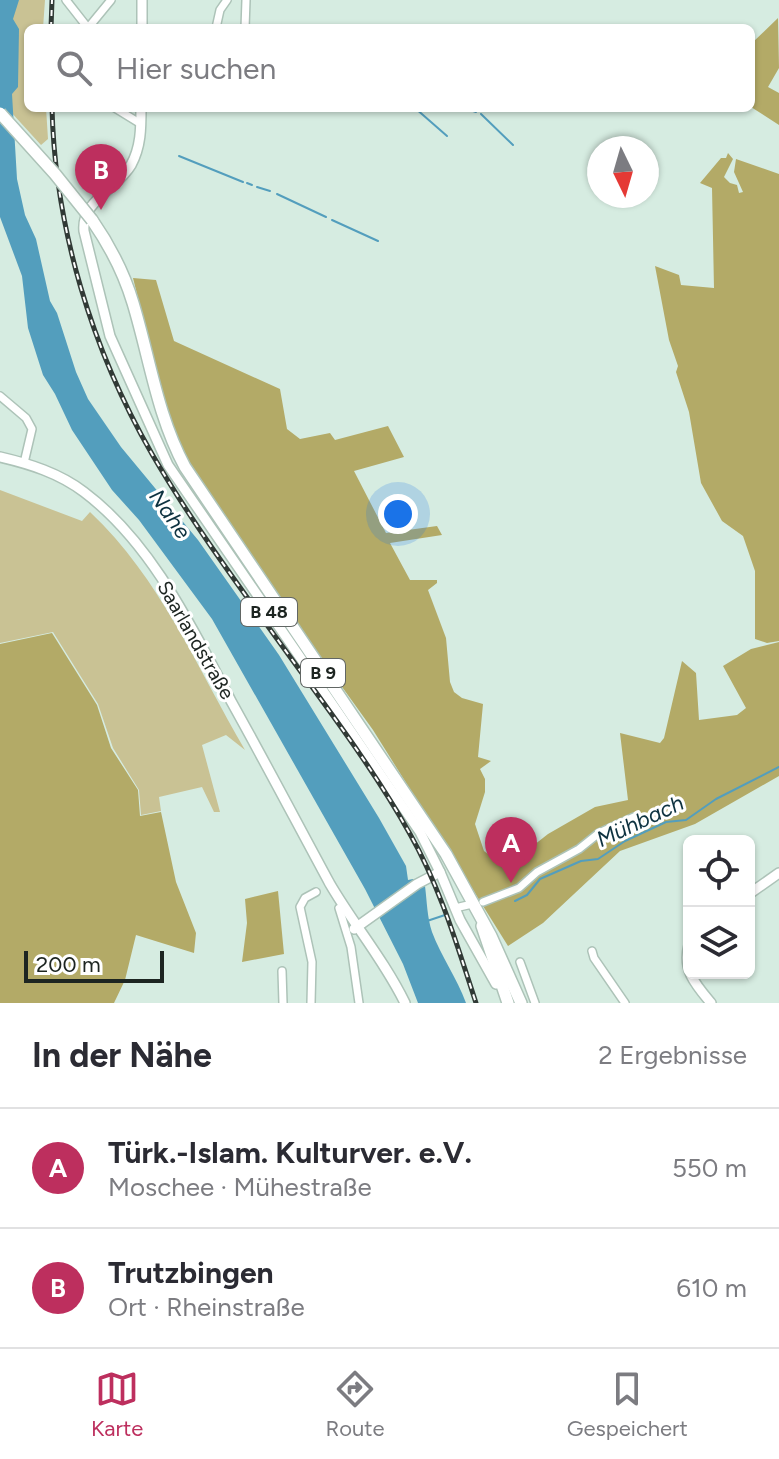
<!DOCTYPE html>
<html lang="de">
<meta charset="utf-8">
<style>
:root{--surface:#fff;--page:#f7f7f7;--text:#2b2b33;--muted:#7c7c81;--line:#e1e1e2;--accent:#bd2f5e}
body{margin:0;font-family:Figtree,sans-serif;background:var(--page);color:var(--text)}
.controls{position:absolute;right:24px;bottom:24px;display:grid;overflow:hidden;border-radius:12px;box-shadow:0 2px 6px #0004}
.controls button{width:72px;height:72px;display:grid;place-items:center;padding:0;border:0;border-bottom:2px solid var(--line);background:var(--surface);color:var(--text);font:40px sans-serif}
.compass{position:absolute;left:587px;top:136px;width:72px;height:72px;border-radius:50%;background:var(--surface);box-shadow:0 2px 6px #0004;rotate:175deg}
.scale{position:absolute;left:24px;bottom:20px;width:140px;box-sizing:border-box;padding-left:8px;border:4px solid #1d2521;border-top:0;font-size:22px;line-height:28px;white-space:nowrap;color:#1d2521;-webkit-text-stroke:6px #fff;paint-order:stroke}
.you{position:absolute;left:398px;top:514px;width:28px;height:28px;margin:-20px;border:6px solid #fff;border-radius:50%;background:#1a73e8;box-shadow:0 0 0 12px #1a73e833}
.badge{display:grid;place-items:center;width:52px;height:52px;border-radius:50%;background:var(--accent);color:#fff;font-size:26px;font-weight:700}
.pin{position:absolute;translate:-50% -66px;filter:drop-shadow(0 2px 4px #0008)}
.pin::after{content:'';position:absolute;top:42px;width:28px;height:24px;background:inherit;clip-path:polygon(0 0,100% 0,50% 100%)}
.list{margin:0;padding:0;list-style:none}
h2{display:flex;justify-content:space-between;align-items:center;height:104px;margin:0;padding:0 32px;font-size:34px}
h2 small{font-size:26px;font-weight:400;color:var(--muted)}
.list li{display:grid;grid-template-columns:52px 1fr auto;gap:24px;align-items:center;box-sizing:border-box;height:120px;padding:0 32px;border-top:2px solid var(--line)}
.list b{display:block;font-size:30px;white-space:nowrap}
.list p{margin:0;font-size:26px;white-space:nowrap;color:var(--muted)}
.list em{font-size:26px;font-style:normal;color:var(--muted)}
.icon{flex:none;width:44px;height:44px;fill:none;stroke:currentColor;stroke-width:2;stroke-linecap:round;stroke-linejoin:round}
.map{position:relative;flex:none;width:779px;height:1003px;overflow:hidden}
.search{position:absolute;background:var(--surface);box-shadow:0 2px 6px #0004;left:24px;right:24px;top:24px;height:88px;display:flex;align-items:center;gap:20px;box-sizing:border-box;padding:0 28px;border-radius:12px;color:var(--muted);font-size:30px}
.sheet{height:344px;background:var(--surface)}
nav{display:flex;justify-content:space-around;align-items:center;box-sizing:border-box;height:112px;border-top:2px solid var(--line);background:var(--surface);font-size:22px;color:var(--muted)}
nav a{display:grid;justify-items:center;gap:4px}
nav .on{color:var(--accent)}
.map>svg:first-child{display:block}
.green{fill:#c9c294}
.forest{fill:#b3aa67}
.water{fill:#539ebd}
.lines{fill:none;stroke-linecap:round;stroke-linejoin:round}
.stream{stroke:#539ebd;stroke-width:2}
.minor-casing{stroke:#adc3b8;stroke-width:10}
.major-casing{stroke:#adc3b8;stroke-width:12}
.highway-casing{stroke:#adc3b8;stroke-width:14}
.minor{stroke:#fff;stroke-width:7}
.major{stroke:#fff;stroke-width:9}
.highway{stroke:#fff;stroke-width:11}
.rail-casing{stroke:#313a36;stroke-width:5}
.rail{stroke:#fff;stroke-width:2;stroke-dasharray:6;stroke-linecap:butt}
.highway-bridge-casing{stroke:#adc3b8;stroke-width:14;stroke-linecap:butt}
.highway-bridge{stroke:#fff;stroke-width:11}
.labels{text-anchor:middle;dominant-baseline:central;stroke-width:6;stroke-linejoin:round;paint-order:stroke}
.shield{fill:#fff;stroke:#616664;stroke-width:2}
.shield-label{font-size:18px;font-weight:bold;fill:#1d2521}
.street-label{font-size:20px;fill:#1d2521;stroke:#fff}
.water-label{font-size:22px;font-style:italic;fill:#0e3240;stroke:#fff}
</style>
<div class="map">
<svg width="779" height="1003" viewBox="0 0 779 1003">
<rect width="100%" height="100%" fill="#d6ece1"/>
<g class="green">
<path d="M 0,0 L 45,0 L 43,28 L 28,28 L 28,108 L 46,108 L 48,139 L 41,145 L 0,100 Z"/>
<path d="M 0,490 L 82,521 L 90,512 C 161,579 197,668 245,750 L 226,735 L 202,745 L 220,812 L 214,812 L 202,787 L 159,797 L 161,811 L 141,815 L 139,790 L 113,748 L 98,704 L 53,632 L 0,643 Z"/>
</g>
<g class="forest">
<path d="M 778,18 L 779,68 L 768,87 L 779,93 L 779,125 L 751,107 L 751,44 Z"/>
<path d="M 728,153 L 733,159 L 724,177 L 730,183 L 737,185 L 739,193 L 743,192 L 734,172 L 736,159 L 779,174 L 779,641 L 767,643 L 755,639 L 755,571 L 743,536 L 722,521 L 701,483 L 689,412 L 676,372 L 678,366 L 669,340 L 655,266 L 679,275 L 681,285 L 714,288 L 712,188 L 700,183 L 721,158 L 726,158 Z"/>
<path d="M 133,278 L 156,280 L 174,341 L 280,389 L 287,429 L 300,439 L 330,433 L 335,440 L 388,426 L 404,457 L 354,471 L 386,533 L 437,526 L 442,535 L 390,543 L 410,580 L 437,580 L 437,583 L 428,590 L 446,638 L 450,682 L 454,692 L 462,698 L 483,704 L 478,757 L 491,761 L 480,769 L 485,779 L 485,792 L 475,824 L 484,851 L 492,857 L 520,856 L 548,834 L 595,807 L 628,800 L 620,733 L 660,743 L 664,738 L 682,661 L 696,673 L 699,720 L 737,715 L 746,708 L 723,666 L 751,649 L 779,642 L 779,776 L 695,824 L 620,851 L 543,923 L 508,946 L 373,730 L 271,588 L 186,461 L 163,398 Z"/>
<path d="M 52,633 L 97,705 L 111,748 L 138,790 L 140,816 L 161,812 L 176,882 L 196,933 L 194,953 L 136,935 L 125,980 L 114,1003 L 0,1003 L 0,644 Z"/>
<path d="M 278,891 L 284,954 L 242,962 L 247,923 L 245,899 Z"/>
</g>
<path class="water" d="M 0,0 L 19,0 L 13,19 L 19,29 L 18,87 L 12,94 L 17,179 L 25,215 L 36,239 L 50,301 L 57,313 L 76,372 L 88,399 L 121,447 L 198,540 L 279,655 L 379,818 L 406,866 L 408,880 L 413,879 L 425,886 C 427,901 427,917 432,932 C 441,956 457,978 466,1003 L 418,1003 L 403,964 L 365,889 L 212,619 L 139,520 L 112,490 L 72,430 L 55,394 L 43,375 L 28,328 L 22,276 L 0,217 Z"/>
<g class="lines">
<g class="stream">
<path d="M 415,108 L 447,136"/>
<path d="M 464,108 L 476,112"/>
<path d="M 481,114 L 513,145"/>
<path d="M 179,156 L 243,182"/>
<path d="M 247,183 L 252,185"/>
<path d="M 257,187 L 270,191"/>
<path d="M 277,194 L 326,217"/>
<path d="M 332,220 L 378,241"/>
<path d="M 515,901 L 527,895 L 540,879 L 581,861 L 598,859 L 625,841 L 666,822 L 686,820 L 716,799 L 779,767"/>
<path d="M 427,921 L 445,915"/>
</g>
<defs>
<g id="minor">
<path d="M 66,0 L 88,28"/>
<path d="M 88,28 L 111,0"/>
<path d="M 216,28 L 220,10 L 227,0"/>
<path d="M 245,28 L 246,0"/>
<path d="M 115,108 L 141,124"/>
<path d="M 0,396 L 26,418 L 32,429 L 24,463"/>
<path d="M 483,902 L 519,888 L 537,872 L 579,849 L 599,833 L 634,817"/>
<path d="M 339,908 L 351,947 L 359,1003"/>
<path d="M 455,908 L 468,905"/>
<path d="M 592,951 L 594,958 L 625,1003"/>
<path d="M 520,962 L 535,1003"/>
<path d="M 282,971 L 283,1003"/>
<path d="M 311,1003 L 312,962 L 300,907 L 305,898 L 316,892"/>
</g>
<g id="major">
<path d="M 142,28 L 142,0"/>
<path d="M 141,108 C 141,128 141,147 131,165 C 117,189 81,201 84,231 L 110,336 L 168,465 L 420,832 L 440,872 L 460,920 L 496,984"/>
<path d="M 0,457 C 30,464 59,473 84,492 C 152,543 192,628 231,701 C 265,762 297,823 330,884 C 354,925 384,960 405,1003"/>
<path d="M 749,894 L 779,873"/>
<path d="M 354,929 L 417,884 L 440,872"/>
<path d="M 689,945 C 682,970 696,985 711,1003"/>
</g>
<g id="highway">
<path d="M 92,220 C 110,246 124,273 133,303 C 150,359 157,415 185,467 L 446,854 L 491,936 L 521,1003"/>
<path d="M 482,926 L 508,1003"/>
</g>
</defs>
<use href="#minor" class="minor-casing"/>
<use href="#major" class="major-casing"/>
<use href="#highway" class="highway-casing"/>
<use href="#minor" class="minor"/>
<use href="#major" class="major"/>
<use href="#highway" class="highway"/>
<defs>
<g id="rail">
<path d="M 51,28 L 52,0"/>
<path d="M 52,108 C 55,228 92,350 152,454 C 192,523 241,589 288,654 C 330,712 375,771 410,834 C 440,887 457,945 476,1003"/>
</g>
</defs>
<use href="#rail" class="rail-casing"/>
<use href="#rail" class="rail"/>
<defs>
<path id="highway-bridge" d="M 0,113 L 55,174 L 92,220"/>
</defs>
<use href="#highway-bridge" class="highway-bridge-casing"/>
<use href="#highway-bridge" class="highway-bridge"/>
</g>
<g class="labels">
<g class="shield">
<rect x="241" y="598" width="56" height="28" rx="6"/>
<rect x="301" y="659" width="44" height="28" rx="6"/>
</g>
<g class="shield-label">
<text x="269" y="612">B 48</text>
<text x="323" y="673">B 9</text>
</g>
<g class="street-label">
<text transform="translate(196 640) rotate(60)">Saarlandstraße</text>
</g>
<g class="water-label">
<text transform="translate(170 514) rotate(55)">Nahe</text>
<text transform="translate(640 821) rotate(-25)">Mühbach</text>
</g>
</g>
</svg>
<div class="controls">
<button><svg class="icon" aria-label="locate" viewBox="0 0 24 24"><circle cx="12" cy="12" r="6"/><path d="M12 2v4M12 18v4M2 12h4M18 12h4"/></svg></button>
<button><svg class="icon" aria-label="layers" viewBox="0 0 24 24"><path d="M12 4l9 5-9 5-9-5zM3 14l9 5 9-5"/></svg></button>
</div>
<svg class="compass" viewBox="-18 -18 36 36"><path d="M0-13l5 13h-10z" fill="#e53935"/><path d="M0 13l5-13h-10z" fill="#7c7c81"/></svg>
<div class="scale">200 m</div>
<div class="you"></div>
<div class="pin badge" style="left:511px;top:883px">A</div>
<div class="pin badge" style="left:101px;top:210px">B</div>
<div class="search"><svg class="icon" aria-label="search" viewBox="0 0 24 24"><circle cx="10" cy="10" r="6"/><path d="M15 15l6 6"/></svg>Hier suchen</div>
</div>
<section class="sheet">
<h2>In der Nähe<small>2 Ergebnisse</small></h2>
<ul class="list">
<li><span class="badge">A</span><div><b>Türk.-Islam. Kulturver. e.V.</b><p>Moschee · Mühestraße</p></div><em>550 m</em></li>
<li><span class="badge">B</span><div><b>Trutzbingen</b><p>Ort · Rheinstraße</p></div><em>610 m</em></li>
</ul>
</section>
<nav>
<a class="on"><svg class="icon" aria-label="map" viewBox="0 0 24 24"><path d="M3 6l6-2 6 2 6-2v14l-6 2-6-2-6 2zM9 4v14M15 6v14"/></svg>Karte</a>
<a><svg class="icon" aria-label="directions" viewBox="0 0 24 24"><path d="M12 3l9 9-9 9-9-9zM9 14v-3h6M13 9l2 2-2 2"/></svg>Route</a>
<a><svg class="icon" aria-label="saved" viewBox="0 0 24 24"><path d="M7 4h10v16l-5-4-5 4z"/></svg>Gespeichert</a>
</nav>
